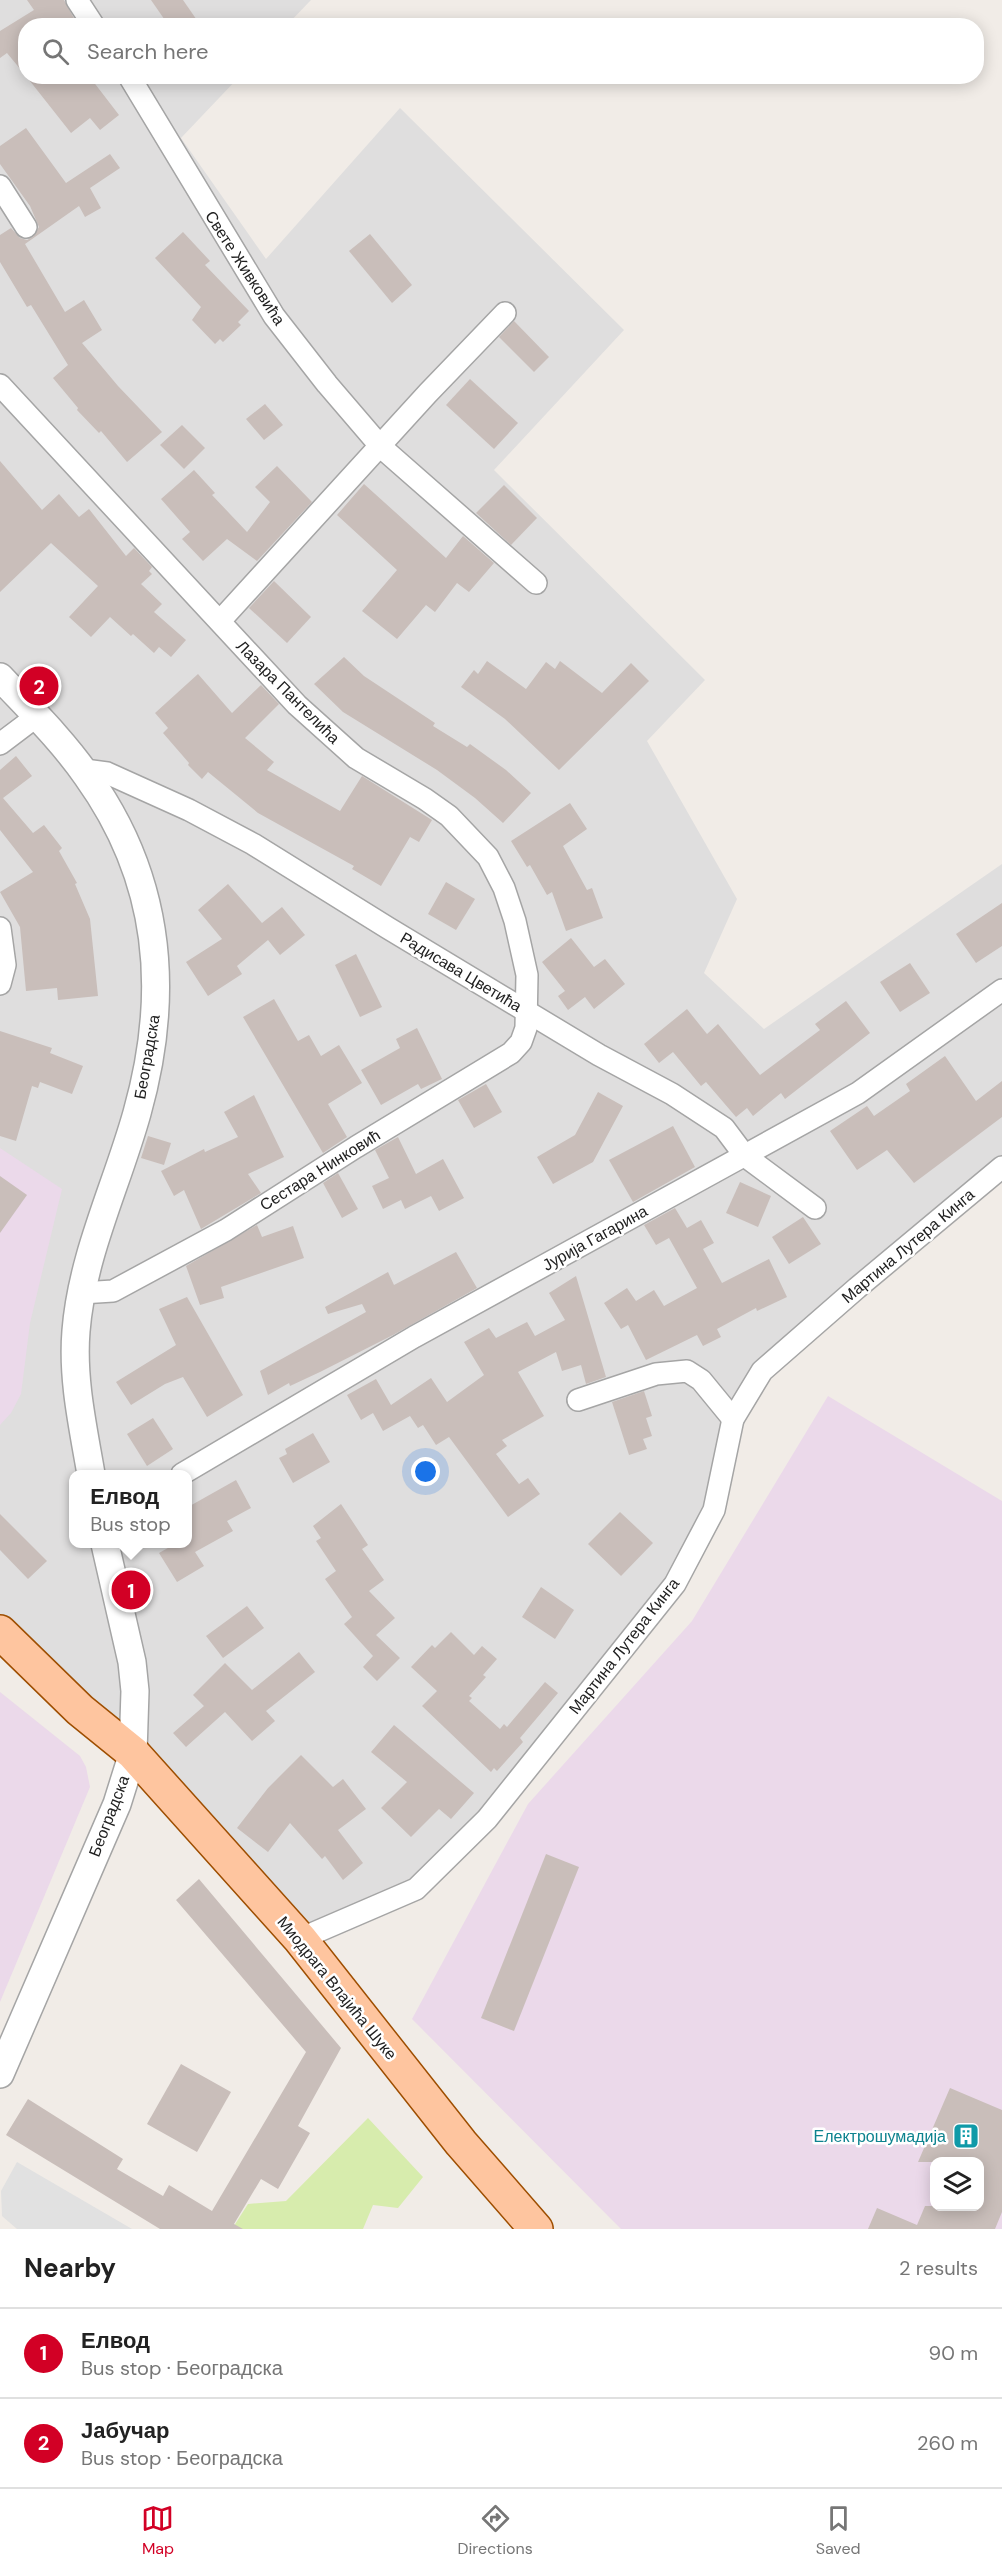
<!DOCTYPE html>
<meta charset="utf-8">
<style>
:root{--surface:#fff;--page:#f2f2f2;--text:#222;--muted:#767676;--line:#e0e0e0;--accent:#d20025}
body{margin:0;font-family:"DM Sans",sans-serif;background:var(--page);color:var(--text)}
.controls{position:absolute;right:18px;bottom:18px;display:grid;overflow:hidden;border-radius:12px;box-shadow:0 3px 15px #0003}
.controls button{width:54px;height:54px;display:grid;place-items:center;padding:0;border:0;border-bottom:2px solid var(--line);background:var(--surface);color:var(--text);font:30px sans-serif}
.you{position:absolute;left:426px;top:1472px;width:21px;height:21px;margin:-15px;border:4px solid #fff;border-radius:50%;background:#1a73e8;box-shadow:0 0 0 9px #1a73e833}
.badge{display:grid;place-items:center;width:39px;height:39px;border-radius:50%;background:var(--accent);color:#fff;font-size:20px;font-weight:700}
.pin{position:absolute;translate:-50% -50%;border:3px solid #fff;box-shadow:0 2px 6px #0006}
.popup{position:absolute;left:69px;top:1470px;width:123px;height:78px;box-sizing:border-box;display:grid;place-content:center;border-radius:12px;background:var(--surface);filter:drop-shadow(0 2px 4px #0005);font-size:20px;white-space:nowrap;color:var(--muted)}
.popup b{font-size:22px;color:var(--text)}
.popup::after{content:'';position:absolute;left:50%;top:100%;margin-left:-12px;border:12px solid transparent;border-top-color:var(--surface)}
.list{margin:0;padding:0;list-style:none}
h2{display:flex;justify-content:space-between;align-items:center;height:78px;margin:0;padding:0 24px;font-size:26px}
h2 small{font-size:20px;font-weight:400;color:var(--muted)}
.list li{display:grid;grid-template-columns:39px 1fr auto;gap:18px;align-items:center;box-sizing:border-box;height:90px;padding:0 24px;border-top:2px solid var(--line)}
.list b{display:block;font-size:22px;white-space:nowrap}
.list p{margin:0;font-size:20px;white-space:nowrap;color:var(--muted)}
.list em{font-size:20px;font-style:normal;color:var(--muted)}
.icon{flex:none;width:33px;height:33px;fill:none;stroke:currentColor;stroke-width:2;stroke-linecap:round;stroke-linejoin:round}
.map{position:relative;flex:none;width:1002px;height:2229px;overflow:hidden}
.search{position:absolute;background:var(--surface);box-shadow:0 3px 15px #0003;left:18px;right:18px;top:18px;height:66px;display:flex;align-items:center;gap:15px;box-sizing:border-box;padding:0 21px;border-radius:24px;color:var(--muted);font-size:22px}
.sheet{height:258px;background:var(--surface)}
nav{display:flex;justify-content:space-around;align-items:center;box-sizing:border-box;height:84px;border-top:2px solid var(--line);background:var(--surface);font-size:16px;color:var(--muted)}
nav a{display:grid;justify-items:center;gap:3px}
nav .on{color:var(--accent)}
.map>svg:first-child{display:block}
.residential{fill:#dfdede;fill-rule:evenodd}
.industrial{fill:#ebd9ea;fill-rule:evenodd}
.grass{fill:#d7ecad}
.parking{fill:#e1e1e1}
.building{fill:#c9beba}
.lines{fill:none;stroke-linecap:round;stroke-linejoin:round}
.minor-casing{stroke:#a5a5a5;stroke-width:24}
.tertiary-casing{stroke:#a5a5a5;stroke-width:30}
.primary-casing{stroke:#9e4e00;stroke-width:36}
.minor{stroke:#fff;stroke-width:21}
.tertiary{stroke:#fff;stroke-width:27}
.primary{stroke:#fec59f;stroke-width:33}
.labels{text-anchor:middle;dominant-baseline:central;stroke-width:5;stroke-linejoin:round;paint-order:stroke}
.street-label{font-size:16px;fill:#212121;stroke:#fff}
.culture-label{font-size:16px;fill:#0d838f;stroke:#fff;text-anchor:end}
</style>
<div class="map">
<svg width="1002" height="2229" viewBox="0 0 1002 2229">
<rect width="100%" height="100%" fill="#f1ece7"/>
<path class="residential" d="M 0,0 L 311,0 L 287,25 L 26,26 L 26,76 L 239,77 L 181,138 L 266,259 L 400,108 L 624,330 L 494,470 L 705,680 L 647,741 L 737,899 L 704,973 L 764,1029 L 1002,864 L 1002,1180 L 762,1371 L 733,1419 L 714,1510 L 675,1584 L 416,1889 L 300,1939 L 200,1853 L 133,1753 L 0,1614 ZM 74,1474 L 188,1474 L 188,1544 L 74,1544 Z"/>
<g class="industrial">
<path d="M 0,1148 L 62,1189 L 30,1323 L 21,1394 L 11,1413 L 0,1425 Z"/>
<path d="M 828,1396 L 1002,1501 L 1002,2229 L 621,2229 L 412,2019 L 528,1804 L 692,1621 ZM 934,2162 L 980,2162 L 980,2206 L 934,2206 Z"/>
<path d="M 0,1692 L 80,1756 L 86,1767 L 90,1787 L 0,2002 Z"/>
</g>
<path class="grass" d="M 368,2118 L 423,2177 L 398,2208 L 373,2205 L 363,2229 L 232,2229 L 248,2204 L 286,2201 Z"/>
<path class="parking" d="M 17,2162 L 132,2229 L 17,2229 L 2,2216 L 1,2191 Z"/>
<g class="building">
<path d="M 27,0 L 64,0 L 75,20 L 66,26 L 26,26 L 26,76 L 7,53 L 0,58 L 0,31 L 34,10 Z"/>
<path d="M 151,0 L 183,0 L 201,26 L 169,26 Z"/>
<path d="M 26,76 L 89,76 L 119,115 L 100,130 L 90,118 L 71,133 Z"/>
<path d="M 26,128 L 66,183 L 110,154 L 120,168 L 90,188 L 101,208 L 85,217 L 79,206 L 25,244 L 65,312 L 84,300 L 102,330 L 82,343 L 118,386 L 162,432 L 127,462 L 101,431 L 99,433 L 77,410 L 78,408 L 53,378 L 68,365 L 31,305 L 27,307 L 0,262 L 0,235 L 11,228 L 20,238 L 27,240 L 33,237 L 39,227 L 30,206 L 0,164 L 0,146 Z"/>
<path d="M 183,232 L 210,261 L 205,265 L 249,311 L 238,322 L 241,325 L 223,342 L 220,339 L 215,344 L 192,320 L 201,307 L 155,258 Z"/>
<path d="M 370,234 L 412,285 L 392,303 L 349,251 Z"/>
<path d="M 514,321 L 549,357 L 534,372 L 499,337 Z"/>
<path d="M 470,379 L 518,423 L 494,449 L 446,405 Z"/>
<path d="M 265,404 L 283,425 L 264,440 L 246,419 Z"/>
<path d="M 182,425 L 205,448 L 184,469 L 160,445 Z"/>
<path d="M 0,461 L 42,510 L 59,494 L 79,517 L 89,509 L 126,556 L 134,548 L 152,567 L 149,571 L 152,574 L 141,584 L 162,604 L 154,612 L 186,640 L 171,657 L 159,647 L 154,653 L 133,634 L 131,636 L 110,617 L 91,637 L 69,617 L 98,586 L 51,543 L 0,592 Z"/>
<path d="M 277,466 L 312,502 L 257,561 L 227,539 L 203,561 L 182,539 L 190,532 L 161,499 L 194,470 L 215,493 L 212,495 L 247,532 L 270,502 L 255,487 Z"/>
<path d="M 364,484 L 446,558 L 463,536 L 494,563 L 469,592 L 457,583 L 435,612 L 426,605 L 397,639 L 362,611 L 397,570 L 337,515 Z"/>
<path d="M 504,485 L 537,518 L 511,545 L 476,513 Z"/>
<path d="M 274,581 L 311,617 L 287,643 L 249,608 Z"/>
<path d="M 344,657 L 364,676 L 435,723 L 433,726 L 467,747 L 470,744 L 506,770 L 531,793 L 503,823 L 475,798 L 437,770 L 343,712 L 314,684 Z"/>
<path d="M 487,661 L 526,689 L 546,662 L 555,669 L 560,661 L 602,693 L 631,663 L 649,681 L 559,770 L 505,719 L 461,687 L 474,670 L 478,674 Z"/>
<path d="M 198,674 L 232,713 L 261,685 L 279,704 L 245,738 L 274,762 L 267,770 L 340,811 L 362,776 L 432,820 L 419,842 L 410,837 L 381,886 L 352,869 L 354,866 L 258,813 L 208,772 L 202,779 L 188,765 L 189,763 L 163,733 L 168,728 L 155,713 Z"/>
<path d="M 16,756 L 32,776 L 3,798 L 33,833 L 44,825 L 62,848 L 59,851 L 77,883 L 75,884 L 90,919 L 98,996 L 58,1000 L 57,988 L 26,991 L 20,927 L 0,892 L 33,872 L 0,830 L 0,770 Z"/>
<path d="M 570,803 L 587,829 L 563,846 L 587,890 L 592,888 L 603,918 L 566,931 L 552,892 L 547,895 L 530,865 L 527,867 L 511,841 Z"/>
<path d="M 446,882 L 475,899 L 456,930 L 428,914 Z"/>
<path d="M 228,884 L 262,923 L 282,907 L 305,935 L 280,955 L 268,940 L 237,966 L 242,974 L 208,996 L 186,962 L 222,939 L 198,910 Z"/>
<path d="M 1002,903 L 1002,946 L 976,963 L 956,934 Z"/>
<path d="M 571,938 L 594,967 L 605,959 L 625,984 L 594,1009 L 585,997 L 568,1010 L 558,996 L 565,991 L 542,962 Z"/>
<path d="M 356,954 L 382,1007 L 360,1017 L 335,965 Z"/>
<path d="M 910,963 L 930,993 L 900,1012 L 880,982 Z"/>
<path d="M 274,999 L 298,1041 L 309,1035 L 321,1056 L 339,1045 L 362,1083 L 328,1104 L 347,1137 L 323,1153 L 243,1017 Z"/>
<path d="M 846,1001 L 870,1033 L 785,1099 L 781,1093 L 753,1116 L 747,1108 L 736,1117 L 706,1082 L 701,1086 L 673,1052 L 659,1063 L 644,1044 L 687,1009 L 707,1034 L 718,1024 L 760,1075 L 820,1030 L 815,1024 Z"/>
<path d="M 417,1028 L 442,1079 L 421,1089 L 418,1084 L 381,1105 L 361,1070 L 400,1048 L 396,1039 Z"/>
<path d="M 0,1031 L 52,1048 L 50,1053 L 83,1066 L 72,1094 L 40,1082 L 38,1088 L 32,1086 L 16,1141 L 0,1136 Z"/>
<path d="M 945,1056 L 976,1101 L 1002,1081 L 1002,1117 L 914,1183 L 887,1150 L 857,1170 L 830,1131 L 867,1106 L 874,1116 L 910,1091 L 906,1084 Z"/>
<path d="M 486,1084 L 502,1112 L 474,1128 L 458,1100 Z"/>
<path d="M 598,1092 L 623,1106 L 593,1162 L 553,1184 L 537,1157 L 575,1135 Z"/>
<path d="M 254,1095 L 284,1157 L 248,1174 L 261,1193 L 201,1229 L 184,1190 L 174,1196 L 161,1171 L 204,1149 L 205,1152 L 238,1137 L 224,1112 Z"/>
<path d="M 673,1126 L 695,1167 L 633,1202 L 609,1160 Z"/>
<path d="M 148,1136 L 171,1143 L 164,1165 L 141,1158 Z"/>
<path d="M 398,1137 L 416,1174 L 443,1159 L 464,1198 L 439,1211 L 431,1196 L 405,1209 L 401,1200 L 383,1209 L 372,1186 L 389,1178 L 375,1150 Z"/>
<path d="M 338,1173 L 358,1209 L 342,1218 L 323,1183 Z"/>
<path d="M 0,1176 L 27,1195 L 0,1233 Z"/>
<path d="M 740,1182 L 771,1196 L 758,1227 L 726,1213 Z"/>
<path d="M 675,1208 L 687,1228 L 701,1220 L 714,1243 L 703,1249 L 722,1283 L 769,1259 L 787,1297 L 757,1311 L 756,1308 L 717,1329 L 721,1337 L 703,1346 L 697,1335 L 646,1360 L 628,1325 L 621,1329 L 604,1303 L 627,1288 L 636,1301 L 654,1290 L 664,1306 L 697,1288 L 669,1238 L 656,1245 L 644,1225 Z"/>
<path d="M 803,1217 L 821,1244 L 789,1264 L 772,1237 Z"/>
<path d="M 257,1225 L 262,1237 L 293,1226 L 304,1258 L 221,1287 L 224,1298 L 200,1305 L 186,1266 Z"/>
<path d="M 456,1252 L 477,1288 L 393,1335 L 320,1372 L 290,1386 L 289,1383 L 268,1395 L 260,1371 L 366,1312 L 362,1304 L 328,1314 L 325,1307 L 388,1272 L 394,1285 Z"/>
<path d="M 576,1276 L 606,1377 L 586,1384 L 581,1365 L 562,1371 L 556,1352 L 518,1372 L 544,1416 L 502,1440 L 507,1446 L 496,1454 L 519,1484 L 528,1478 L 540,1494 L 508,1517 L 449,1437 L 436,1445 L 423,1425 L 418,1428 L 410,1416 L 383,1431 L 373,1413 L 361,1420 L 347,1395 L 376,1379 L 391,1405 L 431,1378 L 447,1402 L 484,1375 L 464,1342 L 489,1328 L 496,1338 L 527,1322 L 535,1336 L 565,1320 L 549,1293 Z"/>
<path d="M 187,1297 L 243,1395 L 207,1417 L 183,1377 L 165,1384 L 131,1405 L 116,1382 L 176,1345 L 159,1309 Z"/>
<path d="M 644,1391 L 652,1416 L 646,1418 L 652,1436 L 643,1439 L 647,1449 L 629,1455 L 612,1402 Z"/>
<path d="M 153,1418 L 173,1449 L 147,1466 L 127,1434 Z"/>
<path d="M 313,1433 L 330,1462 L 293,1483 L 279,1458 L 287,1454 L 285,1449 Z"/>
<path d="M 236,1480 L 251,1508 L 227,1521 L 233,1531 L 195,1552 L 204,1566 L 177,1582 L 159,1553 L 175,1544 L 188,1544 L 188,1507 Z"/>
<path d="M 341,1504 L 368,1545 L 362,1549 L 384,1580 L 369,1591 L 395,1618 L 376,1635 L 400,1658 L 377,1681 L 363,1667 L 373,1656 L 344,1624 L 352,1617 L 325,1579 L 336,1571 L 316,1541 L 321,1538 L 313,1526 Z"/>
<path d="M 620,1512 L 653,1543 L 621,1576 L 588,1544 Z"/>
<path d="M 0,1514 L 47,1561 L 28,1579 L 0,1550 Z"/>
<path d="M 541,1587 L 574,1610 L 555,1639 L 522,1617 Z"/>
<path d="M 247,1606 L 264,1628 L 223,1658 L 206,1636 Z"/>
<path d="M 451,1632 L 474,1655 L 482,1646 L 497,1659 L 483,1675 L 486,1677 L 469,1696 L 472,1698 L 469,1701 L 500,1729 L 504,1724 L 507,1727 L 545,1682 L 558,1693 L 520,1738 L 523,1742 L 497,1771 L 494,1768 L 491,1772 L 422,1706 L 437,1691 L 411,1667 L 432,1645 L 435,1648 Z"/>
<path d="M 299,1652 L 315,1672 L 266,1711 L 275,1721 L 252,1741 L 225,1712 L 186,1747 L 173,1733 L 204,1706 L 193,1695 L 225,1663 L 252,1690 Z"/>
<path d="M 394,1725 L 474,1793 L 451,1819 L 439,1809 L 411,1837 L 381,1808 L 407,1782 L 371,1752 Z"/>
<path d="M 301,1755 L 333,1787 L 343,1779 L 366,1809 L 338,1830 L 363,1863 L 343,1880 L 325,1856 L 322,1859 L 290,1823 L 268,1852 L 237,1828 L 268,1788 Z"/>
<path d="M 546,1854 L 579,1867 L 514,2031 L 481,2018 Z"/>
<path d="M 199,1879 L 341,2048 L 298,2126 L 310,2133 L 278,2189 L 261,2179 L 234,2224 L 243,2229 L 160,2229 L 6,2135 L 28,2099 L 123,2159 L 117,2169 L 163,2196 L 169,2185 L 212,2211 L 306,2052 L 176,1900 Z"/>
<path d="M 181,2064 L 231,2092 L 197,2152 L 147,2124 Z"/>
<path d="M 950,2088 L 1002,2110 L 1002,2212 L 995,2229 L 868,2229 L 877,2208 L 917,2225 L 925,2206 L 980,2206 L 980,2162 L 918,2162 Z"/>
</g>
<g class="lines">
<defs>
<g id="minor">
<path d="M 77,0 L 94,26"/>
<path d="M 129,76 L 274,316 L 327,384 L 381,447 L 536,583"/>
<path d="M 0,186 L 26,227"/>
<path d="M 0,385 L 297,705 L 356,758 L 425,799 L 449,816 L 488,857 L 504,888 L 515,921 L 527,975 L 526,1028 L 521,1042 L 511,1053 L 356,1147 L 226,1230 L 113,1291 L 81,1293"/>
<path d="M 220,621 L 428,393 L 505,313"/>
<path d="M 0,744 L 37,716"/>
<path d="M 87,775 L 92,771 L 107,773 L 189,810 L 253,844 L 388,928 L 599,1055 L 672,1094 L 724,1128 L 745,1156 L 815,1208"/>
<path d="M 0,928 L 5,965 L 0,984"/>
<path d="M 578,1400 L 656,1374 L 687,1371 L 701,1380 L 733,1419"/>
<path d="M 182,1474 L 414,1337 L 858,1093 L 1002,990"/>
<path d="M 300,1939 L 416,1889 L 487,1819 L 675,1584 L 714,1510 L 733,1419 L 762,1371 L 857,1288 L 1002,1167"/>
</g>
<g id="tertiary">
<path d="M 0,677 C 30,709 62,740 87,776 C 161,879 171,992 137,1113 C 117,1185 82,1255 76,1331 C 72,1379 83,1427 91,1474"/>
<path d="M 0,2074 L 117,1804 L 133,1753 L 135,1691 L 132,1662 L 105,1544"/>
</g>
<path id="primary" d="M 0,1632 L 80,1710 L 133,1753 L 300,1939 L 461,2143 L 536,2229"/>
</defs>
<use href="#minor" class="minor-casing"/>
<use href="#tertiary" class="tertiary-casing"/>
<use href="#primary" class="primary-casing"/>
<use href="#minor" class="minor"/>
<use href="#tertiary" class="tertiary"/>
<use href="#primary" class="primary"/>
</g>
<defs>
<symbol id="building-square" viewBox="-11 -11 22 22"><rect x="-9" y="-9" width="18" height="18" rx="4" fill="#0f9aa8" stroke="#fff"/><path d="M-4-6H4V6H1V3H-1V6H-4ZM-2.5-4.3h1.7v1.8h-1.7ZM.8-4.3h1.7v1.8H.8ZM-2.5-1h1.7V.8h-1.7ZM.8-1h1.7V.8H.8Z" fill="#fff"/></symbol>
</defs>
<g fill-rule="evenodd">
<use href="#building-square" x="951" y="2121" width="30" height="30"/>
</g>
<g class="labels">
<g class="street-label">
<text transform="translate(245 268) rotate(57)">Свете Живковића</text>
<text transform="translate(288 692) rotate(45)">Лазара Пантелића</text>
<text transform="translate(461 972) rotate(31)">Радисава Цветића</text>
<text transform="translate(147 1057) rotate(-80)">Београдска</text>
<text transform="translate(320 1170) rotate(-32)">Сестара Нинковић</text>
<text transform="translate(595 1238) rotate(-29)">Јурија Гагарина</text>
<text transform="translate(908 1246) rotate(-40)">Мартина Лутера Кинга</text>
<text transform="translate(624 1646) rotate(-52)">Мартина Лутера Кинга</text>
<text transform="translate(109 1816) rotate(-69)">Београдска</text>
<text transform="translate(337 1988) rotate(51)">Миодрага Влајића Шуке</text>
</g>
<g class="culture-label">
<text x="946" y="2136">Електрошумадија</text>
</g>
</g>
</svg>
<div class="controls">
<button><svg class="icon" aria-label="layers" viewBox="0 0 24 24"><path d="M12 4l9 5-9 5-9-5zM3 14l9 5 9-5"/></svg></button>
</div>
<div class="you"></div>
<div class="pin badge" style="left:131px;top:1590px">1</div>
<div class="popup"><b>Елвод</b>Bus stop</div>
<div class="pin badge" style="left:39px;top:686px">2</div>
<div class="search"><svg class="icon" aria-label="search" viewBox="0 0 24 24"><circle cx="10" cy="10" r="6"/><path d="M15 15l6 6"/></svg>Search here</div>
</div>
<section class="sheet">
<h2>Nearby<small>2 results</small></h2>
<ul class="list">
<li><span class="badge">1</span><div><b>Елвод</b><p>Bus stop · Београдска</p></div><em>90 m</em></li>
<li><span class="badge">2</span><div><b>Јабучар</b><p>Bus stop · Београдска</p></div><em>260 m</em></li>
</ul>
</section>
<nav>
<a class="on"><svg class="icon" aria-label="map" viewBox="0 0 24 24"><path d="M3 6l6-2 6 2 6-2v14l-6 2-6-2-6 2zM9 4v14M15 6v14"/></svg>Map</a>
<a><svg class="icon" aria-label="directions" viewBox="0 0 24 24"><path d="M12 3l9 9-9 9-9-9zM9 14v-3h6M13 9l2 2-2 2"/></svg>Directions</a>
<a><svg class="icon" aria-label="saved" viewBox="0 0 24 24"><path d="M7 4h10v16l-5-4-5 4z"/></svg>Saved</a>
</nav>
